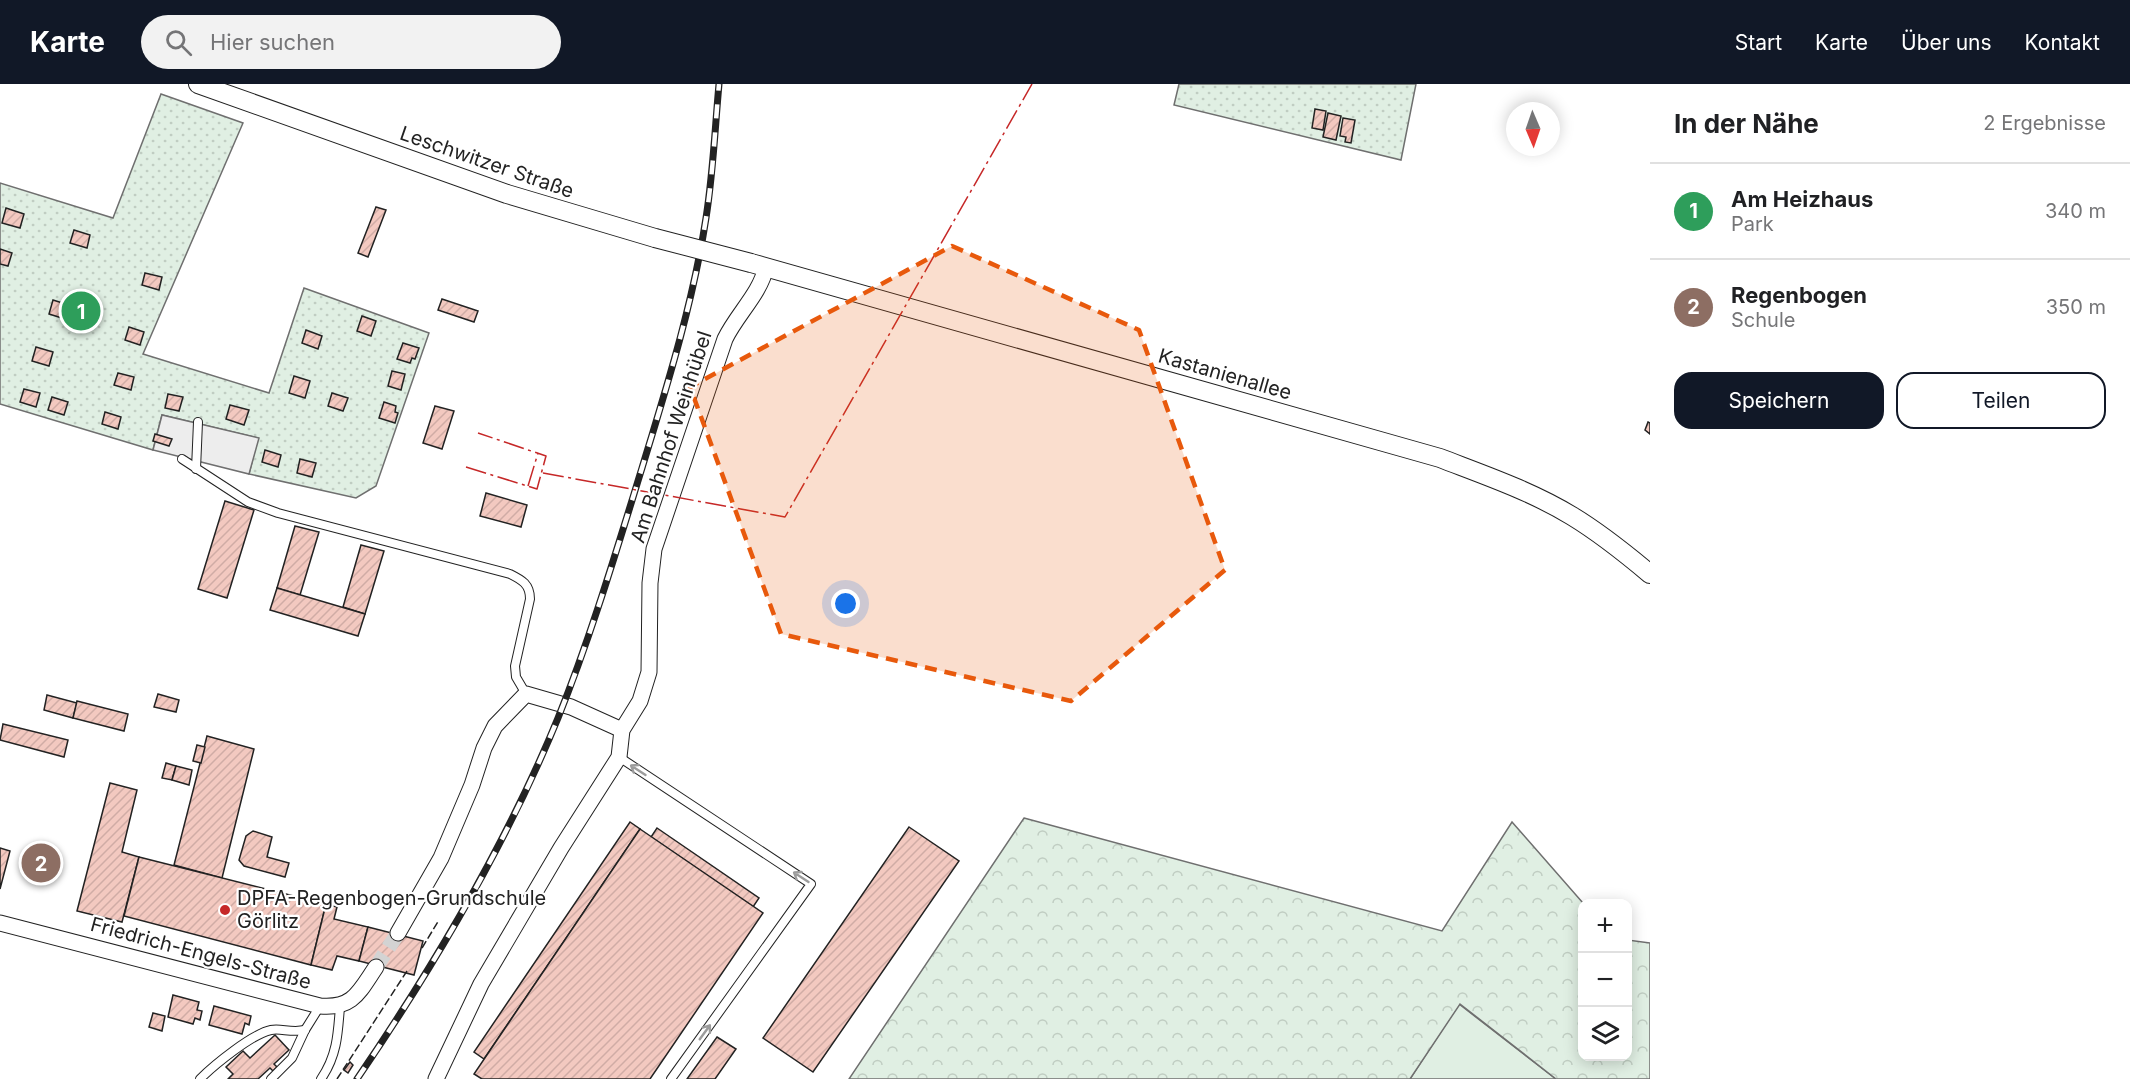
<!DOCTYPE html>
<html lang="de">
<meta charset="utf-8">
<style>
:root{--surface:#fff;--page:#f2f2f2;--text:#202124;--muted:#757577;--line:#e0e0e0;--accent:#111827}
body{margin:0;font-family:Inter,sans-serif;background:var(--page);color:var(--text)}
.controls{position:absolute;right:18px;bottom:18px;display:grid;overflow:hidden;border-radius:12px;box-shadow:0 3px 15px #0003}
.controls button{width:54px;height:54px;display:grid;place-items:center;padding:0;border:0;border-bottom:2px solid var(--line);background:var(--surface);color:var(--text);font:30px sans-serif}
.compass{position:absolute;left:1506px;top:18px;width:54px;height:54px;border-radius:50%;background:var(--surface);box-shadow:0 3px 15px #0003;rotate:178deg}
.you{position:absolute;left:846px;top:520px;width:21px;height:21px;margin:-15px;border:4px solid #fff;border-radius:50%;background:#1a73e8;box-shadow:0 0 0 9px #1a73e833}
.badge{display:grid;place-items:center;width:39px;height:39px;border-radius:50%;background:var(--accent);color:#fff;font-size:20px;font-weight:700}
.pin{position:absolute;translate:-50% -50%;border:3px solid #fff;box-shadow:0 2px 6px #0006}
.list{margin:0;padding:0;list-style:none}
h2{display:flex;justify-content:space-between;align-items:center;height:78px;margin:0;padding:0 24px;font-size:26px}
h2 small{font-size:20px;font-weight:400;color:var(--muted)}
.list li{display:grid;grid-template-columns:39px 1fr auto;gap:18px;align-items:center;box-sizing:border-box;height:96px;padding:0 24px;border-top:2px solid var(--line)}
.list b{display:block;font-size:22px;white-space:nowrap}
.list p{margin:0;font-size:20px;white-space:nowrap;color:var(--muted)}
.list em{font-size:20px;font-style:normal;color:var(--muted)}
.actions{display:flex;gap:12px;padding:18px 24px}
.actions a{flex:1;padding:14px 0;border:2px solid var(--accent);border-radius:18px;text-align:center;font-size:21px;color:var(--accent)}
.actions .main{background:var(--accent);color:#fff}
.icon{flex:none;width:33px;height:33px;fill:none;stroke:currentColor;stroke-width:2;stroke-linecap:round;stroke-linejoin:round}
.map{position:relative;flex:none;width:1650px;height:995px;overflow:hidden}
header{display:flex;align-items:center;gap:36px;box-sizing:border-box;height:84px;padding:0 30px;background:var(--accent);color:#fff}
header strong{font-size:28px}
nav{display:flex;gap:33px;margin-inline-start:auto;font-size:21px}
.search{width:420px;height:54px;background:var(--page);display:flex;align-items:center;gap:15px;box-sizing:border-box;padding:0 21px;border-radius:33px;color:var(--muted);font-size:22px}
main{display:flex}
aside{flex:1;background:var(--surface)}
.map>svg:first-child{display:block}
.grass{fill:#e0efe3;stroke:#6f6f6f;stroke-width:1.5}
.forest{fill:url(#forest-crowns);stroke:#6f6f6f;stroke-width:1.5}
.park{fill:url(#park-dots);stroke:#6f6f6f;stroke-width:1.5}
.parking{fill:#ededed;stroke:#6f6f6f;stroke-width:1.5}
.building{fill:url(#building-hatch);stroke:#222;stroke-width:1.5}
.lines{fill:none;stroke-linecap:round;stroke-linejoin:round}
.minor-tunnel{stroke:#d3d3d3;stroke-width:15;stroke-dasharray:15 8;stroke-linecap:butt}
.service-casing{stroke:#222;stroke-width:10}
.minor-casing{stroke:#222;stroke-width:17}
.tertiary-casing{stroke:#222;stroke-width:20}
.service{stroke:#fff;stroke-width:8}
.minor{stroke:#fff;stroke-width:15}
.tertiary{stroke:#fff;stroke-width:18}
.rail-casing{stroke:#222;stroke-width:7}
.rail{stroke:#fff;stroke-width:4.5;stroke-dasharray:14;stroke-linecap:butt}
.tertiary-bridge-casing{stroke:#222;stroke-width:20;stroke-linecap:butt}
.tertiary-bridge{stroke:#fff;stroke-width:18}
.fence{stroke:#222;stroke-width:1.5;stroke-dasharray:8 3;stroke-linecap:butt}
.power{stroke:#c62828;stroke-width:1.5;stroke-dasharray:21 4.5 3 4.5;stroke-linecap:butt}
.oneway{stroke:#9c9c9c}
.marked{fill:#e8590c;fill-opacity:0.2;stroke:#e8590c;stroke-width:4.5;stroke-dasharray:12 8;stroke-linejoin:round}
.poi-dot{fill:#c62828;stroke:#fff;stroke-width:2}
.labels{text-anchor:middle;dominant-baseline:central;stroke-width:4.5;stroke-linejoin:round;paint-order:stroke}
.street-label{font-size:20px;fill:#222;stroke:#fff}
.poi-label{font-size:20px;fill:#222;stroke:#fff;text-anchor:start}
</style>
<header>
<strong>Karte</strong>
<div class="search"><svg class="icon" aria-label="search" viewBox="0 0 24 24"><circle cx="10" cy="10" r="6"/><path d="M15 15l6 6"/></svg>Hier suchen</div>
<nav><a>Start</a><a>Karte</a><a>Über uns</a><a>Kontakt</a></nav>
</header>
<main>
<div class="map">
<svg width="1650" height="995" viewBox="0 0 1650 995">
<defs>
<pattern id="forest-crowns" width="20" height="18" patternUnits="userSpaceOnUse" patternTransform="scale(1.5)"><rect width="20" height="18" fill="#e0efe3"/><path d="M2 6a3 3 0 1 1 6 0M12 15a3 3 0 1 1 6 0" fill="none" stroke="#c0cdc2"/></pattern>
<pattern id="park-dots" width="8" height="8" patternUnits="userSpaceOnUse" patternTransform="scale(1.5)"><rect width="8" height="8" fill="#e0efe3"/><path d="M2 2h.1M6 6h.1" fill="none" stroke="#c0cdc2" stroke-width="1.8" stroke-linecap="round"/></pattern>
<pattern id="building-hatch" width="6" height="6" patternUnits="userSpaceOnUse" patternTransform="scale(1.5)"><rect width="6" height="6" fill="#f3c9c0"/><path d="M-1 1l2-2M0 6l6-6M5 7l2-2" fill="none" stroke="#d0aca5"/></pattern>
</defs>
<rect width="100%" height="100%" fill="#fff"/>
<path class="grass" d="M 1459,920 L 1556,995 L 1410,995 Z"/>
<path class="forest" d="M 1024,734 L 1442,847 L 1512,738 L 1583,819 L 1582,972 L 1628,972 L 1628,856 L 1650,859 L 1650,995 L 1556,995 L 1460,920 L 1410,995 L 849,995 Z"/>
<g class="park">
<path d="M 1179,0 L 1416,0 L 1401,76 L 1174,21 Z"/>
<path d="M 161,10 L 243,39 L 143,270 L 269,309 L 304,204 L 429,249 L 376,402 L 356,414 L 249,390 L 258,354 L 162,331 L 153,366 L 0,320 L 0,99 L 113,134 Z"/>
</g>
<path class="parking" d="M 162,331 L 259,354 L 249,390 L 153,366 Z"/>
<g class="building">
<path d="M 1315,25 L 1326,27 L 1323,46 L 1312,44 Z"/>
<path d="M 1328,29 L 1341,32 L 1336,56 L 1323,53 Z"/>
<path d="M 1343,34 L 1355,36 L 1351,59 L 1345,58 L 1346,53 L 1340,52 Z"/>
<path d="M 376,123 L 386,126 L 368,173 L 358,169 Z"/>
<path d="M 6,124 L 24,130 L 20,144 L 2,139 Z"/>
<path d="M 74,146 L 90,151 L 87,164 L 70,159 Z"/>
<path d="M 0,165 L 12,169 L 8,182 L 0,180 Z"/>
<path d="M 145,189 L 162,193 L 159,206 L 142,201 Z"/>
<path d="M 442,215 L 478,227 L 474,238 L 438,226 Z"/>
<path d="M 53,216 L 69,221 L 65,235 L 49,230 Z"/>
<path d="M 81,226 L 97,230 L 93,243 L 78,239 Z"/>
<path d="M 362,232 L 376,237 L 371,252 L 357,247 Z"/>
<path d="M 129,243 L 144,248 L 140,261 L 125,256 Z"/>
<path d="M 306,246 L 322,252 L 318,265 L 302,259 Z"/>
<path d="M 403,259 L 419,264 L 415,275 L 412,274 L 410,279 L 397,275 Z"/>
<path d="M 36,263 L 53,268 L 49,282 L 32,277 Z"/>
<path d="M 392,287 L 405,290 L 401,306 L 388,302 Z"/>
<path d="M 118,289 L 134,293 L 131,306 L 114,301 Z"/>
<path d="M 294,292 L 310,297 L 305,314 L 289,309 Z"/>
<path d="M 24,305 L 40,309 L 36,323 L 20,318 Z"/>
<path d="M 332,309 L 348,314 L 343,327 L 328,322 Z"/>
<path d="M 168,310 L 183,313 L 179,327 L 165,324 Z"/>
<path d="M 52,313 L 68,318 L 64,331 L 48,326 Z"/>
<path d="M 384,318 L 396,322 L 395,328 L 398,329 L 395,339 L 379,334 Z"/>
<path d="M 230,321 L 249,326 L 244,341 L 226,335 Z"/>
<path d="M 435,322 L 454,327 L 442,365 L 423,359 Z"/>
<path d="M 105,328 L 121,333 L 118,345 L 102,340 Z"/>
<path d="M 1648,338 L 1650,339 L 1650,350 L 1645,346 Z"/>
<path d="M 155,350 L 172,355 L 169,362 L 153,357 Z"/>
<path d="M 265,366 L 281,371 L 278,383 L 262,378 Z"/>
<path d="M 300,375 L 316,379 L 312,393 L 297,389 Z"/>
<path d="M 486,409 L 527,421 L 521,443 L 480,432 Z"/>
<path d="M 225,417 L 254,426 L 227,514 L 198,505 Z"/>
<path d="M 295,442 L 319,448 L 300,511 L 277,504 Z"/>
<path d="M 361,461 L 384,467 L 365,530 L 343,523 Z"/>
<path d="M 277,504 L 365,530 L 358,552 L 270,526 Z"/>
<path d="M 158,610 L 179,616 L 176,628 L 154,623 Z"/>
<path d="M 47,611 L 77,619 L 73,634 L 44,626 Z"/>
<path d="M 77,617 L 128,630 L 124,647 L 73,634 Z"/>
<path d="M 3,640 L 68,656 L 64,673 L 0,656 Z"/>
<path d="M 207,652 L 254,665 L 222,794 L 174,781 Z"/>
<path d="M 197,661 L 205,663 L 201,679 L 193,677 Z"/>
<path d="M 166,679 L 176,682 L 172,696 L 162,694 Z"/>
<path d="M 176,682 L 192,686 L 189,701 L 172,696 Z"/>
<path d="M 110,699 L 137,706 L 122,768 L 139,773 L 122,838 L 77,827 Z"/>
<path d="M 630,738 L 640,745 L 484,975 L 474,968 Z"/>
<path d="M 909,743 L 959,777 L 813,988 L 763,954 Z"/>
<path d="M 657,744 L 759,814 L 753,823 L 651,753 Z"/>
<path d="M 640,745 L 763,829 L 650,995 L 482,995 L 474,990 Z"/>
<path d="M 253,747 L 272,753 L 267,773 L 289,779 L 285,793 L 244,782 L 239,776 L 246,752 Z"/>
<path d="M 0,764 L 10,767 L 0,805 Z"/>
<path d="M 139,773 L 326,820 L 311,881 L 124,832 Z"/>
<path d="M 326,820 L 337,823 L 334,835 L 368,843 L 359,877 L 337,872 L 332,886 L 311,881 Z"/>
<path d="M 368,843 L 423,857 L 414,891 L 359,877 Z"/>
<path d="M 173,911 L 199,918 L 197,926 L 202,927 L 200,936 L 195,934 L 193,940 L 168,933 Z"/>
<path d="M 214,922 L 251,932 L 249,941 L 245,939 L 242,950 L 209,941 Z"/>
<path d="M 153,929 L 165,932 L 162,947 L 149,943 Z"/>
<path d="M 275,951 L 289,966 L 274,980 L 277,983 L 273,987 L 270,984 L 258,995 L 228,995 L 233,990 L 226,983 L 243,967 L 250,974 Z"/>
<path d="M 717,953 L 736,965 L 715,995 L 687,995 Z"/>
<path d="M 350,978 L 353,981 L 348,989 L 344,986 Z"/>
</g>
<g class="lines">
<path class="minor-tunnel" d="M 376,883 L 398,849"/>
<defs>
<g id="service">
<path d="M 182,375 L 248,418 L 278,429 L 510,490 C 522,496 530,500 530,515 L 515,582 L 516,593 L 526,610"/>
<path d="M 196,385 L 198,338"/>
<path d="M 619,673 L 811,800 L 671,995"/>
<path d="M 200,995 C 214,981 252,950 271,946 C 281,944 291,949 305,946"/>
<path d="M 271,995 L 292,974 L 305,946 L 320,922"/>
<path d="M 321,995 C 337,972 338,950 340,922"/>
</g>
<g id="minor">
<path d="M 0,839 L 320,922 C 353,925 359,908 376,883"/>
<path d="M 398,849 L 441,774 L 472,701 L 484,664 L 495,642 L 526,610 L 571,623 L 622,646"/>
<path d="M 436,995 L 481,900 L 561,764 L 619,673 L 622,646 L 640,617 L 649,588 L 650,499 L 654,465 L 725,255 C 737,230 760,210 766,183"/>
</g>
<g id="tertiary">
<path d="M 198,0 L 507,110 L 655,154"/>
<path d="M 751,179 L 1440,374 C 1484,391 1531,407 1572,432 C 1600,449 1625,469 1650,490"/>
</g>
</defs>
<use href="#service" class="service-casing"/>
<use href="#minor" class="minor-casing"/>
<use href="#tertiary" class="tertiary-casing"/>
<use href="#service" class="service"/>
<use href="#minor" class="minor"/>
<use href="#tertiary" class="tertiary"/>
<defs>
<path id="rail" d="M 357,995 C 434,882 506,761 558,634 C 591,552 616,468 642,384 C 667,302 693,219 706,134 C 713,90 715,44 719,0"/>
</defs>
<use href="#rail" class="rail-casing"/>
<use href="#rail" class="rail"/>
<defs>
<path id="tertiary-bridge" d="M 655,154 L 751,179"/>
</defs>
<use href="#tertiary-bridge" class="tertiary-bridge-casing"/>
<use href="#tertiary-bridge" class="tertiary-bridge"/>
<g class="fence">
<path d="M 422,864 L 439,836"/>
<path d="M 337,995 L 407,887"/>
</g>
<g class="power">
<path d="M 466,383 L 537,405 L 546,372 L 478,349"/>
<path d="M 543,389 L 785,433 L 1032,0"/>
<path d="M 528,402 L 538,369"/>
</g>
</g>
<defs><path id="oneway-shaft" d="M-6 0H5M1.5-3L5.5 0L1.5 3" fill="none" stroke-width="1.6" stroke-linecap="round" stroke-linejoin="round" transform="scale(1.5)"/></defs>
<g class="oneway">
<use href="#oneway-shaft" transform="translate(638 686) rotate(-147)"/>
<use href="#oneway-shaft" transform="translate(801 793) rotate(-147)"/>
<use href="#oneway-shaft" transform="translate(705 948) rotate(-54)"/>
</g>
<path class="marked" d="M 952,162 L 1139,246 L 1225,486 L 1071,617 L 781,550 L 690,303 Z"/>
<circle class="poi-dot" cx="225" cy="826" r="6"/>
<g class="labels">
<g class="street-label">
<text transform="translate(487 78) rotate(19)">Leschwitzer Straße</text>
<text transform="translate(1225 290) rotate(16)">Kastanienallee</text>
<text transform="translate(671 353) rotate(-72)">Am Bahnhof Weinhübel</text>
<text transform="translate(201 869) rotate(15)">Friedrich-Engels-Straße</text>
</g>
<g class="poi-label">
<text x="237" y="814">DPFA-Regenbogen-Grundschule<tspan x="237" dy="23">Görlitz</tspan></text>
</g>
</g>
</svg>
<div class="controls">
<button>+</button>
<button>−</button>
<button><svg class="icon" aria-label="layers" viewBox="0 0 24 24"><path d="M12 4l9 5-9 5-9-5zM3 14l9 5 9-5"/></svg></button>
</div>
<svg class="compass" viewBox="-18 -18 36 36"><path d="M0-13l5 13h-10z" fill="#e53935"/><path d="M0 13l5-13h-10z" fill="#757577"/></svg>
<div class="you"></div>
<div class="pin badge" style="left:81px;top:227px;background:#2e9e5b">1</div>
<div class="pin badge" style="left:41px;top:779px;background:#8d6e63">2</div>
</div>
<aside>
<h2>In der Nähe<small>2 Ergebnisse</small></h2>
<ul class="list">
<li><span class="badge" style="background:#2e9e5b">1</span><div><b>Am Heizhaus</b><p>Park</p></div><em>340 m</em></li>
<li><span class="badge" style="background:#8d6e63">2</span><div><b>Regenbogen</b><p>Schule</p></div><em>350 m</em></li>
</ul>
<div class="actions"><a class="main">Speichern</a><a>Teilen</a></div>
</aside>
</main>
